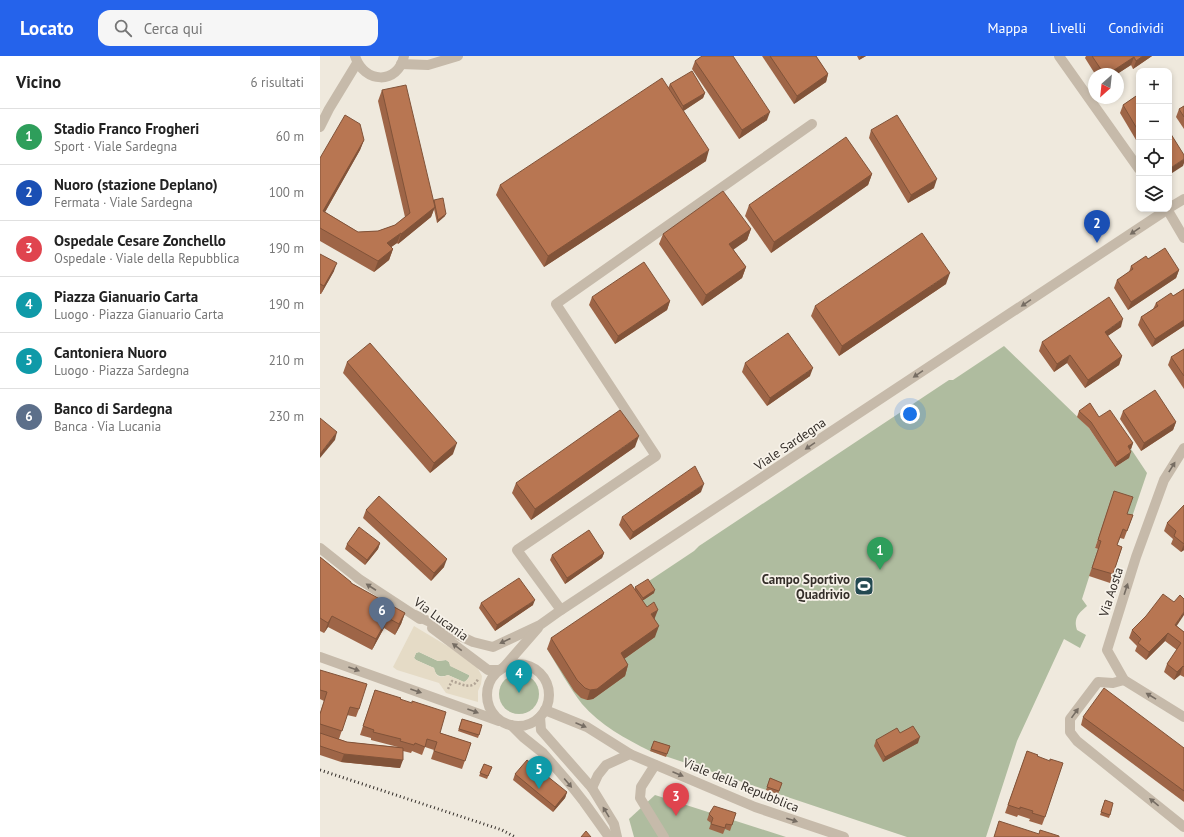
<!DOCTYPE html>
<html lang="it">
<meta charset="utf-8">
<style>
:root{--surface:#fff;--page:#f6f6f6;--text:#222;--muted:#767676;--line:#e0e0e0;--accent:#2563eb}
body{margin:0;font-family:"PT Sans",sans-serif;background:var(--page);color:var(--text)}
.controls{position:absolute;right:12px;top:12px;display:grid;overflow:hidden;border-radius:8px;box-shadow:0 2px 6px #0003}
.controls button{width:36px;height:36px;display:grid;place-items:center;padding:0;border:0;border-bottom:1px solid var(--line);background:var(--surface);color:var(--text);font:20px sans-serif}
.compass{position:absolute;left:768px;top:12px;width:36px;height:36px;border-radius:50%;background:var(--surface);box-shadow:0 2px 6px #0003;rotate:207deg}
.you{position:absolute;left:590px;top:358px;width:14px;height:14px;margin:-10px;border:3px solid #fff;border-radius:50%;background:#1a73e8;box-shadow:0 0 0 6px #1a73e833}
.badge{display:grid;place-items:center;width:26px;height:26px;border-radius:50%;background:var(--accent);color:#fff;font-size:13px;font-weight:700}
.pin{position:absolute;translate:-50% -33px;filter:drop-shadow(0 1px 2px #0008)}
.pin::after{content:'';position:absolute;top:21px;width:14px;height:12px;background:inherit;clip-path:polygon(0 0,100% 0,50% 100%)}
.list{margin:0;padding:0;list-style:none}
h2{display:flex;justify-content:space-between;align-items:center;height:52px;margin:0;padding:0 16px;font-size:17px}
h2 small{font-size:13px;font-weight:400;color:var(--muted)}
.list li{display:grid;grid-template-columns:26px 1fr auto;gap:12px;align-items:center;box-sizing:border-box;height:56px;padding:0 16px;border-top:1px solid var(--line)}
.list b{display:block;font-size:15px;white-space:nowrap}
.list p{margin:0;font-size:13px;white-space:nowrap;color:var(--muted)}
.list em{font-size:13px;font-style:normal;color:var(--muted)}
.icon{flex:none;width:22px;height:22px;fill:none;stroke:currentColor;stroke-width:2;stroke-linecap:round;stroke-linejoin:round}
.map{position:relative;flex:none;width:864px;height:781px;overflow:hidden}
header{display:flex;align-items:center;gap:24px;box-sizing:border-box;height:56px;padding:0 20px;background:var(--accent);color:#fff}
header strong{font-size:19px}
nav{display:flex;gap:22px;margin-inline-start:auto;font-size:14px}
.search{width:280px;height:36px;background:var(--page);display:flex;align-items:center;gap:10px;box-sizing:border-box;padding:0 14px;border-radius:12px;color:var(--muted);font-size:15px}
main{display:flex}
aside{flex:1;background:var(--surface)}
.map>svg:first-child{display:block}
.green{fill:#afbc9f}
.plaza{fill:#e5dbc6;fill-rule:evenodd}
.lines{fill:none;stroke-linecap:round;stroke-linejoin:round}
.path{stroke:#b1a495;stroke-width:2.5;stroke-dasharray:2 2;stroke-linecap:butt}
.minor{stroke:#c6baaa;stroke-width:10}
.rail{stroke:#342e29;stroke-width:3;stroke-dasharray:1 3;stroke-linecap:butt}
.wall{fill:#9e6547}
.shaded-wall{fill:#815339}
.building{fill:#b87652;stroke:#815339}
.oneway{fill:#766d63}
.labels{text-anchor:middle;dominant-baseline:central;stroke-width:3.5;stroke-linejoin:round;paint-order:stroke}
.street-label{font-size:13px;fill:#342e29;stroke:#f7f2e9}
.poi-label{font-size:13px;font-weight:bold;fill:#342e29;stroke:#f7f2e9;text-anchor:end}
</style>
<header>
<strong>Locato</strong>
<div class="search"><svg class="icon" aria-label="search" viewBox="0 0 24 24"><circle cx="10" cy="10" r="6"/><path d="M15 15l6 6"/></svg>Cerca qui</div>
<nav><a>Mappa</a><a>Livelli</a><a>Condividi</a></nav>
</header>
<main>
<aside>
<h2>Vicino<small>6 risultati</small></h2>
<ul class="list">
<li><span class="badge" style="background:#2e9e5b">1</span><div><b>Stadio Franco Frogheri</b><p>Sport · Viale Sardegna</p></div><em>60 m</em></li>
<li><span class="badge" style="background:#1a4fb4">2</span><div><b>Nuoro (stazione Deplano)</b><p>Fermata · Viale Sardegna</p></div><em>100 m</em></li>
<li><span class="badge" style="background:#e0444e">3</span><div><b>Ospedale Cesare Zonchello</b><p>Ospedale · Viale della Repubblica</p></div><em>190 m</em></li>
<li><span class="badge" style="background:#0f9aa8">4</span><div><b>Piazza Gianuario Carta</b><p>Luogo · Piazza Gianuario Carta</p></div><em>190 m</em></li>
<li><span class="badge" style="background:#0f9aa8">5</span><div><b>Cantoniera Nuoro</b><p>Luogo · Piazza Sardegna</p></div><em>210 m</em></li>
<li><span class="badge" style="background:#5c6f8a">6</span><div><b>Banco di Sardegna</b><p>Banca · Via Lucania</p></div><em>230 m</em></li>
</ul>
</aside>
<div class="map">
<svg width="864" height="781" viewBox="0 0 864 781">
<rect width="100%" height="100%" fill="#efe9dd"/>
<g class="green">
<path d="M 684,290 L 769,372 L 795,411 L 809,402 L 806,396 L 811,393 L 827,417 L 810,467 L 791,443 L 775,492 L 778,493 L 762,543 L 767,550 C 759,557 753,562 757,574 L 766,579 L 760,592 L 744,583 L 697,685 L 666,781 L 587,781 L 330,695 C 306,683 280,669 262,648 C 249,631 238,611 227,593 L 374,495 L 379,490 L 629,324 L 633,324 Z"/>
<path d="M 99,596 L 118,605 L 126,604 L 129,606 L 131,610 L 149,619 L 149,621 L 146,625 L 144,626 L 128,619 C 121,622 115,620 114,612 L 96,604 L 94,602 L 96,597 Z"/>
<circle cx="199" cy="638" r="20"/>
<path d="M 335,739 L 466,781 L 314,781 L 309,763 Z"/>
</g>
<path class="plaza" d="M 94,570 L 129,591 L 157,611 L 162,620 L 161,628 L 158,635 L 158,646 L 126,637 L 119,627 L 77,614 L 73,611 ZM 99,596 L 118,605 L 126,604 L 129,606 L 130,610 L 149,619 L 149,621 L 148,623 L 144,626 L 128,619 L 122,621 L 118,620 L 116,618 L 114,612 L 96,604 L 94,602 L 96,597 Z"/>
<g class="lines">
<path class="path" d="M 128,633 L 132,625 C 141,628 153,635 158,623"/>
<g class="minor">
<path d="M 35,0 C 44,28 78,29 84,0"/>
<path d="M 739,0 L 819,113"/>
<path d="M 81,8 L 108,9 L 138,0"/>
<path d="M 0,71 L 9,53 L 37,7"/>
<path d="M 849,152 L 864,143"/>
<path d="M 847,153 L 864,182"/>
<path d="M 864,392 L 844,424 L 816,501 L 787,594 L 804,624 L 864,661"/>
<path d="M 0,492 L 39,523 L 100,563"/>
<path d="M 241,554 L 197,494 L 336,400 L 236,248 L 492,68"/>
<path d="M 95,559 L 153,586 L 173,591 L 220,569 L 241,554 L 848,153"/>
<path d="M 112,572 L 168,614 L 180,614"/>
<path d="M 0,601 L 179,665"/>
<circle cx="198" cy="639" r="31"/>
<path d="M 184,611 L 218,572"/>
<path d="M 804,624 L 793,627 L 778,626 L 750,663 L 750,676 L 757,685 L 864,771"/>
<path d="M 225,654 L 267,671 L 310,698 L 435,751 L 524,781"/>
<path d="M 220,661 L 221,674 L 272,732 L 294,768 L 297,781"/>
<path d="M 191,669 L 203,681 L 223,697 L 249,727 L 264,746 L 289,781"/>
<path d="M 335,709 L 321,731 L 320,742 L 344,781"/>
<path d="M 272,732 L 278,719 L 286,709 L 310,698"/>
</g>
<path class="rail" d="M 0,714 L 182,774 L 195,781"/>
</g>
<g class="wall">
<path d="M 442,0 L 496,0 L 508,18 L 506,26 L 474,48 Z"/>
<path d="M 537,0 L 546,0 L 539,4 Z"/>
<path d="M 766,0 L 832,0 L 813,13 L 811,9 L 797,18 L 775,18 L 765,2 Z"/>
<path d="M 375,5 L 447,64 L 419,83 L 372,13 Z"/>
<path d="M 350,28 L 385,37 L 383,42 L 363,55 L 386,105 L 224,211 L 176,139 L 180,129 L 348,32 Z"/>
<path d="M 62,34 L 114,146 L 114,144 L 125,160 L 117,167 L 114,153 L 111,161 L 78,188 L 77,187 L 71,191 L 73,193 L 69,204 L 54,216 L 0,185 L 0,102 L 44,84 L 40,94 L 5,156 L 38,176 L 58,175 L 75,169 L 85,161 L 58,45 Z"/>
<path d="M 819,38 L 819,89 L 800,57 L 803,49 Z"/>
<path d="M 864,50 L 864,73 L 856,61 L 859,53 Z"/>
<path d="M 551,74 L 614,132 L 588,147 L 549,82 Z"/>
<path d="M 552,118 L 548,129 L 451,197 L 425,160 L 429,149 Z"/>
<path d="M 431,173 L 427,184 L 413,193 L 426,211 L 422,222 L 382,250 L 339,188 L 343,178 Z"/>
<path d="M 0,198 L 14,215 L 1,238 L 0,238 Z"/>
<path d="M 828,203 L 859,214 L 856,222 L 808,254 L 794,232 L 797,224 L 809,216 L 811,210 Z"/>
<path d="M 626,228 L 519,300 L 491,260 L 495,250 Z"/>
<path d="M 864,233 L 864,270 L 832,291 L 818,269 L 821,261 L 833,253 L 836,247 L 853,240 Z"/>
<path d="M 272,241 L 350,245 L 347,254 L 295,288 L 269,249 Z"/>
<path d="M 801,271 L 787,280 L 802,300 L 799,309 L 765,332 L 747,307 L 734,316 L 719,295 L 722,286 Z"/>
<path d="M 864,293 L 864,333 L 848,309 L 851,301 Z"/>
<path d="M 27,306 L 133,398 L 110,417 L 23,317 Z"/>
<path d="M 425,307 L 490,320 L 447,350 L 422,316 Z"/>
<path d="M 759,355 L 813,387 L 811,393 L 810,393 L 809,402 L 795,411 L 769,372 L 757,361 Z"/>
<path d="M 803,355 L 856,366 L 853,374 L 821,395 L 800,363 Z"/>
<path d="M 315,391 L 211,464 L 192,437 L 196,427 Z"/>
<path d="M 381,436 L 310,484 L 299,469 L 302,461 Z"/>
<path d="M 791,443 L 807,458 L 813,459 L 804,483 L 800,482 L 797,489 L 802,491 L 790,527 L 769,520 L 778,493 L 775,492 Z"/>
<path d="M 864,449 L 864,494 L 861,496 L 851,488 L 853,483 L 844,475 L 847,467 Z"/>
<path d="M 46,454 L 124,511 L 111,525 L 43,462 Z"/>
<path d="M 60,487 L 58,493 L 45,509 L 25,493 L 27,488 Z"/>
<path d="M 284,497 L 282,502 L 245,528 L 230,504 L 232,499 Z"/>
<path d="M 0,501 L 31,527 L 85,557 L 81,568 L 75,579 L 64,572 L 52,594 L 8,571 L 4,577 L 0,575 Z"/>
<path d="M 315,531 L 334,537 L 322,545 L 335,563 L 335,581 L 304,603 L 308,609 L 305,620 L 273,643 L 267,644 L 261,642 L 254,635 L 227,593 L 231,582 L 315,533 Z"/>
<path d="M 161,547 L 213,549 L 175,575 L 159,552 Z"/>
<path d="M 857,570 L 864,576 L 864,621 L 860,619 L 854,624 L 844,616 L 847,608 L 857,594 L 845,585 L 826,604 L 815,595 L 817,590 L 809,582 L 812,574 Z"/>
<path d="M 0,614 L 39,653 L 36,661 L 27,659 L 19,683 L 27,686 L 78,691 L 51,684 L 51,682 L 40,679 L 55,634 L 80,643 L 120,677 L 151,687 L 142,713 L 111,703 L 114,694 L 105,691 L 102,699 L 92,695 L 91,697 L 83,695 L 80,712 L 21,706 L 0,699 L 0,657 L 4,645 L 0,643 Z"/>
<path d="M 763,661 L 864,692 L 864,746 L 761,669 Z"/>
<path d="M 142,663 L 162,669 L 158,682 L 138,675 Z"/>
<path d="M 580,677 L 598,687 L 563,706 L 554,690 L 556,684 Z"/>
<path d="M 334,685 L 350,690 L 346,701 L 330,695 Z"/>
<path d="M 707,695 L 717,700 L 725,761 L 722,769 L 709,765 L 710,763 L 698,759 L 697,761 L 685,757 Z"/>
<path d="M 164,708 L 172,711 L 167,723 L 159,720 Z"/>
<path d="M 195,718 L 247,736 L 245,742 L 233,756 L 193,724 Z"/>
<path d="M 450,722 L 462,727 L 458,738 L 446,734 Z"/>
<path d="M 785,744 L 790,759 L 789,762 L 780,759 Z"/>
<path d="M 416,757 L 410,775 L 405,773 L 403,778 L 389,773 L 391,767 L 387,764 L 389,758 Z"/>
</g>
<g class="shaded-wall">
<path d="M 541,0 L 546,0 L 539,4 Z"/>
<path d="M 823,0 L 832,0 L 813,13 L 816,5 Z"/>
<path d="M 814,1 L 811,9 L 797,18 L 788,18 Z"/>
<path d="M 508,18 L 506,26 L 474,48 L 477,40 Z"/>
<path d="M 385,37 L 383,42 L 362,56 L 363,50 Z"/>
<path d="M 450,56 L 447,64 L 419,83 L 422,74 Z"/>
<path d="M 44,84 L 40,94 L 0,165 L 3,155 Z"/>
<path d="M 389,94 L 386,105 L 224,211 L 228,200 Z"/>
<path d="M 864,103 L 864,107 L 863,110 L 849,119 L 849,113 Z"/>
<path d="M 552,118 L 548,129 L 451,197 L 454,186 Z"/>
<path d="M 617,123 L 614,132 L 588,147 L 591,139 Z"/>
<path d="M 115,151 L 111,161 L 78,188 L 81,178 Z"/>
<path d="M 126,158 L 125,160 L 117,167 L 118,164 Z"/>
<path d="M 431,173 L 427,184 L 406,199 L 409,188 Z"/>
<path d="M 81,177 L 77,187 L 63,197 L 67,187 Z"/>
<path d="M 73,193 L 69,204 L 54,216 L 58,205 Z"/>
<path d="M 17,207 L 14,215 L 1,238 L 4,230 Z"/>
<path d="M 426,211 L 422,222 L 382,250 L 386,239 Z"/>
<path d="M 859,214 L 856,222 L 808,254 L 811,246 Z"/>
<path d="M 630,217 L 626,228 L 519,300 L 522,290 Z"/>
<path d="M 350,245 L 347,254 L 295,288 L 298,280 Z"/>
<path d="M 803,263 L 801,271 L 782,284 L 785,276 Z"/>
<path d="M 864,264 L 864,270 L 832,291 L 835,283 Z"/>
<path d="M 750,299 L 747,307 L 734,316 L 737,308 Z"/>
<path d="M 802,300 L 799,309 L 765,332 L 768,324 Z"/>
<path d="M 493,312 L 490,320 L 447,350 L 450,342 Z"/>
<path d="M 856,366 L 853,374 L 821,395 L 824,387 Z"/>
<path d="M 17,376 L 15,384 L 0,402 L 0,398 Z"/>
<path d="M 319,380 L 315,391 L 211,464 L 215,453 Z"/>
<path d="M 137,387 L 133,398 L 110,417 L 114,407 Z"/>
<path d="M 813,387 L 811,393 L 806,396 L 808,390 Z"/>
<path d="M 811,396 L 809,402 L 795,411 L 797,406 Z"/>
<path d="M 384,428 L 381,436 L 310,484 L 313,476 Z"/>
<path d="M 60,487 L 58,493 L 45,509 L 47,504 Z"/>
<path d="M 864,488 L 864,494 L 861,496 Z"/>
<path d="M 284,497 L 282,502 L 245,528 L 247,522 Z"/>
<path d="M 127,503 L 124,511 L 111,525 L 114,517 Z"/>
<path d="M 335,534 L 334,537 L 322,545 L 323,542 Z"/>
<path d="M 215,544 L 213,549 L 175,575 L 177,569 Z"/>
<path d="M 338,554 L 334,564 L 331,558 Z"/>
<path d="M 864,556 L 864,559 L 852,577 L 855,569 Z"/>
<path d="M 85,557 L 81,568 L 75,579 L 79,568 Z"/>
<path d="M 12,560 L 8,571 L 4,577 L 8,567 Z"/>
<path d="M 68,562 L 64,572 L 52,594 L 56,583 Z"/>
<path d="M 339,570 L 335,581 L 297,608 L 301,597 Z"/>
<path d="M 848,577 L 845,585 L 826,604 L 829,596 Z"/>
<path d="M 308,609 L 305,620 L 273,643 L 267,644 L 270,634 Z"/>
<path d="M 863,610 L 860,619 L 854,624 L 857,616 Z"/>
<path d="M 600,681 L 598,687 L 563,706 L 565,701 Z"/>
<path d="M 24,698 L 83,704 L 80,712 L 21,706 Z"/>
<path d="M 247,736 L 245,742 L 233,756 L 235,751 Z"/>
</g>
<g class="building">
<path d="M 382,0 L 413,0 L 450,56 L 422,74 L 375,5 Z"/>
<path d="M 450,0 L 496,0 L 508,18 L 477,40 Z"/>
<path d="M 772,0 L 823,0 L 816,5 L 814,1 L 788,18 L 784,18 Z"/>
<path d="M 372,15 L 385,37 L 363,50 L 350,28 Z"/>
<path d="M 342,22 L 389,94 L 228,200 L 180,129 Z"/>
<path d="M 86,29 L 115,151 L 81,178 L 81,177 L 67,187 L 73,193 L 58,205 L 0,172 L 0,102 L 25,59 L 40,68 L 44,84 L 3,155 L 38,176 L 58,175 L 75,169 L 90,157 L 62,34 Z"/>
<path d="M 819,38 L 819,76 L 803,49 Z"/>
<path d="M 864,50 L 864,61 L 859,53 Z"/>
<path d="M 577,59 L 617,123 L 591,139 L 551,74 Z"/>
<path d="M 849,75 L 864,99 L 864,103 L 849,113 Z"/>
<path d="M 526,81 L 552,118 L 454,186 L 429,149 Z"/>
<path d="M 403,135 L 431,173 L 409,188 L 426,211 L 386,239 L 343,178 Z"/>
<path d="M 123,142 L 126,158 L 118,164 L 114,144 Z"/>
<path d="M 602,177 L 630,217 L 522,290 L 495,250 Z"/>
<path d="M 845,192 L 859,214 L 811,246 L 797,224 L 813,213 L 811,210 L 826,200 L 828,203 Z"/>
<path d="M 0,198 L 17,207 L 4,230 L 0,228 Z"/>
<path d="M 324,206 L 350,245 L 298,280 L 272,241 Z"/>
<path d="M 864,233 L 864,264 L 835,283 L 821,261 L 838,250 L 836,247 L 851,237 L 853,240 Z"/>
<path d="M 789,241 L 803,263 L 785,276 L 802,300 L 768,324 L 750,299 L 737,308 L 722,286 Z"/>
<path d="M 468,277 L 493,312 L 450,342 L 425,307 Z"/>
<path d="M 50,287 L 137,387 L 114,407 L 27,306 Z"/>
<path d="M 864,293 L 864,320 L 851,301 Z"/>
<path d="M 835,334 L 856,366 L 824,387 L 803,355 Z"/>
<path d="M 770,347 L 779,361 L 790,354 L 813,387 L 808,390 L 811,396 L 797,406 L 771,366 L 759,355 Z"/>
<path d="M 300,354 L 319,380 L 215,453 L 196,427 Z"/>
<path d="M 0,362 L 17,376 L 0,398 Z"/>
<path d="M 375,410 L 384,428 L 313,476 L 302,461 Z"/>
<path d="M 794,435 L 813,441 L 807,458 L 813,459 L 807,475 L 803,473 L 797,489 L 802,491 L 793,518 L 772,512 L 781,485 L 778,484 Z"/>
<path d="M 59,440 L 127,503 L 114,517 L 46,454 Z"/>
<path d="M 864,449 L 864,488 L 854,480 L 856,475 L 847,467 Z"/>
<path d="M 39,471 L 60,487 L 47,504 L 27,488 Z"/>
<path d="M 269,474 L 284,497 L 247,522 L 232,499 Z"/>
<path d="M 0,501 L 31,526 L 31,527 L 85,557 L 79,568 L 68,562 L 56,583 L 12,560 L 8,567 L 0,562 Z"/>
<path d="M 199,522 L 215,544 L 177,569 L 161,547 Z"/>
<path d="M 328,523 L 335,534 L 323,542 L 315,531 Z"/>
<path d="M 311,528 L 327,551 L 334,546 L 338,554 L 331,558 L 339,570 L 301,597 L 308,609 L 277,633 L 270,634 L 265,632 L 257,624 L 231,582 Z"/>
<path d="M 843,538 L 854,546 L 860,539 L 864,543 L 864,556 L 855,569 L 864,576 L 864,611 L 863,610 L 857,616 L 847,608 L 861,587 L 848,577 L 829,596 L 818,587 L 821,583 L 812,574 L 826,560 Z"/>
<path d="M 0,614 L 47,628 L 39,653 L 30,651 L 22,675 L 0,668 L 0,658 L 7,636 L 0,634 Z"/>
<path d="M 784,632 L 864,692 L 864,735 L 763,661 Z"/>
<path d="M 55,634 L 81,642 L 80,643 L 92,647 L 92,645 L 126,656 L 120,677 L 151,687 L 145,705 L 114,695 L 117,686 L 107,683 L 105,691 L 95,687 L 94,689 L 80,685 L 81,683 L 53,676 L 54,674 L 43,670 Z"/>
<path d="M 142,663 L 162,669 L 159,679 L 139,673 Z"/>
<path d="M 593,670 L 600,681 L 565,701 L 556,684 L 577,672 L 580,677 Z"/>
<path d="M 0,677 L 27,686 L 83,692 L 83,704 L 24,698 L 0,690 Z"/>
<path d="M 334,685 L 350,690 L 347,698 L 331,693 Z"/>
<path d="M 707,695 L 718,699 L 717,700 L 730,705 L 730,703 L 743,707 L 725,761 L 712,757 L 713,755 L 700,751 L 700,753 L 688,749 Z"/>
<path d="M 207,704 L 247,736 L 235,751 L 195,718 Z"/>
<path d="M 164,708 L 172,711 L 168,720 L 160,717 Z"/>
<path d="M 450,722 L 462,727 L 459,735 L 447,731 Z"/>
<path d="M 785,744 L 793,747 L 790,759 L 781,756 Z"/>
<path d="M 394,750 L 416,757 L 412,769 L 406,768 L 405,772 L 391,768 L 393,762 L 389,758 Z"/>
<path d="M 679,765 L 719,778 L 720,774 L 739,780 L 739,781 L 674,781 Z"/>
<path d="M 266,775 L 271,781 L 261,781 Z"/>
</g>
<defs><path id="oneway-solid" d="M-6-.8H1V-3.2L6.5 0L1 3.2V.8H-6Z"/></defs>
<g class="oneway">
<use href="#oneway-solid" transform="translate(815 175) rotate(146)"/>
<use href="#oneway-solid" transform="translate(706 247) rotate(146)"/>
<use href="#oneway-solid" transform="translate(598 318) rotate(146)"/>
<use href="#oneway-solid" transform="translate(490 390) rotate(146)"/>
<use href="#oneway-solid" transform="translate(852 411) rotate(-58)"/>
<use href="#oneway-solid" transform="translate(51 531) rotate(-147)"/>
<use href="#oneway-solid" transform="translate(806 533) rotate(-72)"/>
<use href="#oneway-solid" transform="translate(185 585) rotate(155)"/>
<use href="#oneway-solid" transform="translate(137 591) rotate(-143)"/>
<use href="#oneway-solid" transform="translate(34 613) rotate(20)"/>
<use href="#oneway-solid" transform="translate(96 635) rotate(19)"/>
<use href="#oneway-solid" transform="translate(831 640) rotate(-149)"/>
<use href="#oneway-solid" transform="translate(153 655) rotate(20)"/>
<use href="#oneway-solid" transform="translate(755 657) rotate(-54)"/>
<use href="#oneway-solid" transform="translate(261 669) rotate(23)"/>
<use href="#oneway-solid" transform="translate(358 718) rotate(23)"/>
<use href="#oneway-solid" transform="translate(248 727) rotate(50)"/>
<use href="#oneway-solid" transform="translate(834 746) rotate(-141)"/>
<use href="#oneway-solid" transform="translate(286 756) rotate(-121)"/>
<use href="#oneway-solid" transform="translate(472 764) rotate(18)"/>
</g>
<defs>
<symbol id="stadium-square" viewBox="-11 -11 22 22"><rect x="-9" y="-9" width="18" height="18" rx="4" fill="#234951" stroke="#f7f2e9"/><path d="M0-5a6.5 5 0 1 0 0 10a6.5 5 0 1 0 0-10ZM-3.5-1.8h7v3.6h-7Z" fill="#fff"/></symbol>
</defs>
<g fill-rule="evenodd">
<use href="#stadium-square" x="533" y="519" width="22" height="22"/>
</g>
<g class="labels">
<g class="street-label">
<text transform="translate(470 388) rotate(-34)">Viale Sardegna</text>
<text transform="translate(791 536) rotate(-72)">Via Aosta</text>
<text transform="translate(121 563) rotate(36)">Via Lucania</text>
<text transform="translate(421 729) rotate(22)">Viale della Repubblica</text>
</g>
<g class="poi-label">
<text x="530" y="523">Campo Sportivo<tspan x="530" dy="15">Quadrivio</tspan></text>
</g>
</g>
</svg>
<div class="controls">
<button>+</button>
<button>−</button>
<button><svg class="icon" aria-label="locate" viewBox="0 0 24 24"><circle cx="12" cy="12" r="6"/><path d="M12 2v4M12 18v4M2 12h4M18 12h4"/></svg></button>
<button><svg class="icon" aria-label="layers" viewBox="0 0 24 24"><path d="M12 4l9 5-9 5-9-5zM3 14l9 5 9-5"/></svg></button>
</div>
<svg class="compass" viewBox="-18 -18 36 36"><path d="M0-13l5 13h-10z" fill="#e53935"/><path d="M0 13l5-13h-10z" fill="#767676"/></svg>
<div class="you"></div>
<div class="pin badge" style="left:560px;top:514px;background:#2e9e5b">1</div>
<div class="pin badge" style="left:777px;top:187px;background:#1a4fb4">2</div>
<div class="pin badge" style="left:356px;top:760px;background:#e0444e">3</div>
<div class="pin badge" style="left:199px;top:637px;background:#0f9aa8">4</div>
<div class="pin badge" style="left:219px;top:733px;background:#0f9aa8">5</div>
<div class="pin badge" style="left:62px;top:574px;background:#5c6f8a">6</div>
</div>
</main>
